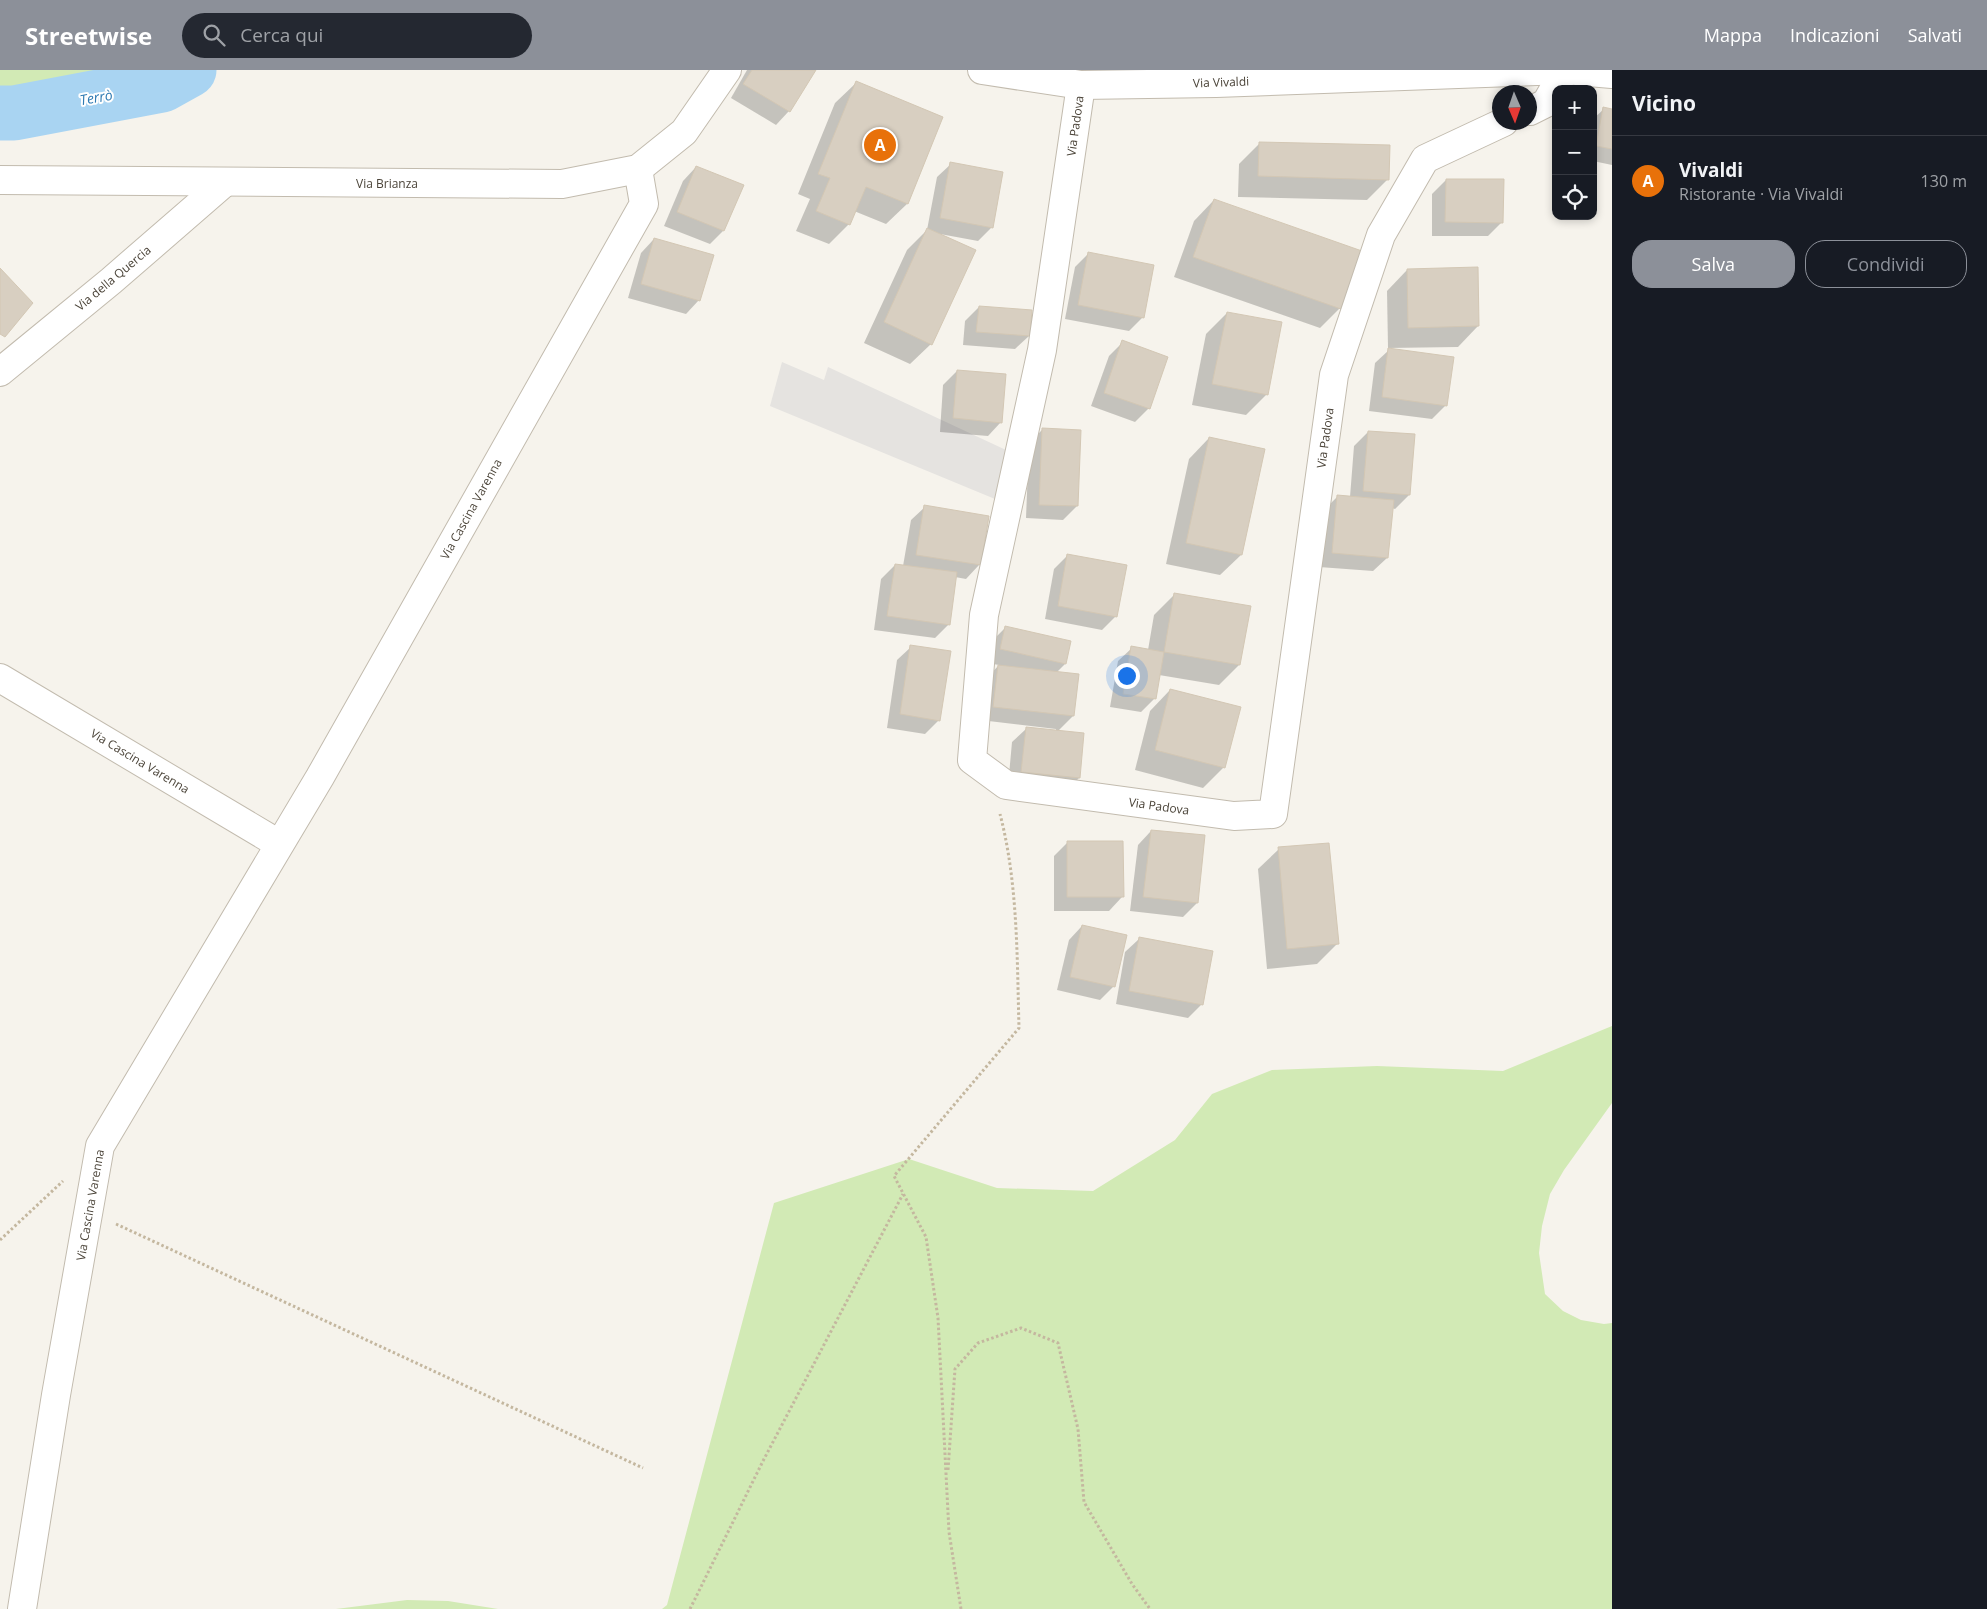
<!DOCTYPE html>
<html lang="it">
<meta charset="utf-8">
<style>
:root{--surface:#171b24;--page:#242831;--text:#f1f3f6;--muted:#9ea1a6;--line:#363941;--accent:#8c9099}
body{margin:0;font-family:"Open Sans",sans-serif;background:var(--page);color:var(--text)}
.controls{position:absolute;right:15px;top:15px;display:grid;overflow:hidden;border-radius:10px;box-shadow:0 2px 8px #0003}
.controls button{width:45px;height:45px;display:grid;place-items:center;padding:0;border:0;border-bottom:1px solid var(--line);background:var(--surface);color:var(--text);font:25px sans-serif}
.compass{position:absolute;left:1492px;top:15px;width:45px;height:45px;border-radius:50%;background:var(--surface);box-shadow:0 2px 8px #0003;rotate:178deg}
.you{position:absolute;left:1126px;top:605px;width:18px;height:18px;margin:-12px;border:4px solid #fff;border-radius:50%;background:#1a73e8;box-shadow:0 0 0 8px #1a73e833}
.badge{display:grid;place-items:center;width:32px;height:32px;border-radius:50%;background:var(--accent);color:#fff;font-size:16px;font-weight:700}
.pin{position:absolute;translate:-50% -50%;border:2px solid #fff;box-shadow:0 1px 5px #0006}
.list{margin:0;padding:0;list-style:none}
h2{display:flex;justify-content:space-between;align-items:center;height:65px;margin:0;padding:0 20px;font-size:21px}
h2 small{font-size:16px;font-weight:400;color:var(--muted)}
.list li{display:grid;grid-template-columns:32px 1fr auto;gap:15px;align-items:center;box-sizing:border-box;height:90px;padding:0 20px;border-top:1px solid var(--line)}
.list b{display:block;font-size:19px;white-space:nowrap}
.list p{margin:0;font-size:16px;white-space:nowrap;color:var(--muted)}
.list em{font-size:16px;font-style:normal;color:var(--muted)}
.actions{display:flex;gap:10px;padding:15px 20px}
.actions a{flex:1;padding:11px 0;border:1px solid var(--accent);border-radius:20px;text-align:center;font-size:18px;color:var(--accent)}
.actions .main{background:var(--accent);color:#fff}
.icon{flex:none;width:28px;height:28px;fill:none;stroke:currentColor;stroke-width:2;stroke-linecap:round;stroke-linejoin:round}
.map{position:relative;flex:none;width:1612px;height:1539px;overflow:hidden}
header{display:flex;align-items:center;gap:30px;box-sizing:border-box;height:70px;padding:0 25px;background:var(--accent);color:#fff}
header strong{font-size:24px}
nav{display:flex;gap:28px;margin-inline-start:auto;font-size:18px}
.search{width:350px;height:45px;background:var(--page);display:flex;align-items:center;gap:12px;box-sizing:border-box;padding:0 18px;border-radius:28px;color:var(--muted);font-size:19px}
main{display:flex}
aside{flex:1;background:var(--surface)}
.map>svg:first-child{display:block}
.green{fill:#d2eab5}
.parking{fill:#e5e3e0}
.shadow{fill:#0003}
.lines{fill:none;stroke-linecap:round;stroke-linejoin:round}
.river{stroke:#a9d4f2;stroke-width:55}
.building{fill:#d8cfc1;stroke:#d3c7b4}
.minor-casing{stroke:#c2bbae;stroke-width:30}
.path{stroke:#c4b79f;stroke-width:3;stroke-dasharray:2.5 2.5;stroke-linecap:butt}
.minor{stroke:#fff;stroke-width:28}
.labels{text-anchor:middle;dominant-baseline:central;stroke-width:4;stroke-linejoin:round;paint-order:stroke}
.street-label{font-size:12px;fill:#4b4439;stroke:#fff}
.water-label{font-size:14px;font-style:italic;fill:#2e7ab2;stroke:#fff}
</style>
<header>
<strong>Streetwise</strong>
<div class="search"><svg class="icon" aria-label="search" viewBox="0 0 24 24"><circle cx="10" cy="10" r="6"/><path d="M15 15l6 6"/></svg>Cerca qui</div>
<nav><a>Mappa</a><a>Indicazioni</a><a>Salvati</a></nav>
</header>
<main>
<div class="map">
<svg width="1612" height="1539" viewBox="0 0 1612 1539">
<rect width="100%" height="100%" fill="#f6f3ec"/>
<g class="green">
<path d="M 0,0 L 178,0 L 155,15 L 99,38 L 0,53 Z"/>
<path d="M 1612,956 L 1612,1033 L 1564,1100 L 1550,1124 L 1542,1156 L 1539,1183 L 1545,1224 L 1563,1241 L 1581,1250 L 1604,1254 L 1612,1253 L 1612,1539 L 662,1539 L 667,1535 L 774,1133 L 909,1089 L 997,1118 L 1093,1121 L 1175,1070 L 1212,1024 L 1272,1000 L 1377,996 L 1503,1001 Z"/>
<path d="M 407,1530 L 448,1531 L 498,1539 L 336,1539 Z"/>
</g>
<path class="parking" d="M 782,292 L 824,310 L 828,297 L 1006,380 L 995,429 L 770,336 Z"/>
<g class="shadow">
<path d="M 747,0 L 814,0 L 789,41 L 776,55 L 731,28 Z"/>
<path d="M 856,13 L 942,47 L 907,134 L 886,154 L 854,141 L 849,154 L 829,174 L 796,161 L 810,129 L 798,124 L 835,33 Z"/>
<path d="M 1604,39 L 1612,40 L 1612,95 L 1593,91 L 1593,49 Z"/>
<path d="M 1260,73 L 1388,109 L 1367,130 L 1238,127 L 1239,94 Z"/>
<path d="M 951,94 L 991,158 L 978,171 L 940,164 L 931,274 L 910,294 L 864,273 L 907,180 L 927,160 L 937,107 Z"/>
<path d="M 696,97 L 723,161 L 710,174 L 664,156 L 683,111 Z"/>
<path d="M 1446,110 L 1502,152 L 1488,166 L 1432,166 L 1432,124 Z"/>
<path d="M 1214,130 L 1340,238 L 1320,258 L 1174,207 L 1194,151 Z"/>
<path d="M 654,169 L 699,230 L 686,244 L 628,228 L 641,183 Z"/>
<path d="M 1089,183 L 1143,247 L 1129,261 L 1065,249 L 1075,197 Z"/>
<path d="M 1407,200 L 1478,256 L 1458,277 L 1388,278 L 1387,221 Z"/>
<path d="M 979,237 L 1029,266 L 1015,279 L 963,275 L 965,251 Z"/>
<path d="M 1227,243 L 1267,324 L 1246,345 L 1192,335 L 1206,264 Z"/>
<path d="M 1123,272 L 1149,338 L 1135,352 L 1091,336 L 1109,286 Z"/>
<path d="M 1389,280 L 1446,335 L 1432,349 L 1369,341 L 1375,293 Z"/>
<path d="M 957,301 L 1001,352 L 988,366 L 940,362 L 943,315 Z"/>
<path d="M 1042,360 L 1077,436 L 1063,450 L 1026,448 L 1029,373 Z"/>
<path d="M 1368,362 L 1409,425 L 1395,439 L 1392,438 L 1387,488 L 1373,501 L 1319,497 L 1324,440 L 1338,426 L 1350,427 L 1354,376 Z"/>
<path d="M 1209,368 L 1241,485 L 1220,505 L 1166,494 L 1189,389 Z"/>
<path d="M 925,437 L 987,447 L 979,495 L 966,509 L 955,507 L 949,554 L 935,568 L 874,560 L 881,509 L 895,495 L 903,496 L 911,450 Z"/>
<path d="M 1067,486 L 1116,546 L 1102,560 L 1045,549 L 1054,499 Z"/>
<path d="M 1175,524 L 1239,595 L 1219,615 L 1159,605 L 1155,628 L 1141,642 L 1110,637 L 1118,591 L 1132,578 L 1148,580 L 1154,545 Z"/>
<path d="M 1005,558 L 1065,594 L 1056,603 L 1078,605 L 1073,646 L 1057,662 L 1083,664 L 1079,708 L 1065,722 L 1008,716 L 1012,672 L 1026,659 L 1056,662 L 1056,659 L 980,650 L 985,610 L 999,595 L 987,593 L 992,571 Z"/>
<path d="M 911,577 L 939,650 L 925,664 L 887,658 L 897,590 Z"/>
<path d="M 1170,620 L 1224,697 L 1203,718 L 1135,700 L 1150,641 Z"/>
<path d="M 1151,761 L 1197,833 L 1183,847 L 1130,841 L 1138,775 Z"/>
<path d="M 1068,772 L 1122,827 L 1109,841 L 1054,841 L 1054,786 Z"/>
<path d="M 1279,779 L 1337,874 L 1317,894 L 1267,899 L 1258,799 Z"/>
<path d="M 1082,856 L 1114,916 L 1100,930 L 1057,920 L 1069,870 Z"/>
<path d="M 1139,869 L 1202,934 L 1188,948 L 1116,934 L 1125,882 Z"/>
</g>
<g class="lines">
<path class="river" d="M 0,43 L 14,43 L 162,15 L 189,0"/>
</g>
<g class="building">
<path d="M 752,0 L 816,0 L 790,42 L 743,14 Z"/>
<path d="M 856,11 L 943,47 L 908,134 L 866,117 L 850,155 L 816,141 L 830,108 L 818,104 Z"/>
<path d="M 1603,37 L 1612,39 L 1612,79 L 1596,76 Z"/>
<path d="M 1259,72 L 1390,75 L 1389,110 L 1258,106 Z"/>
<path d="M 950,92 L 1003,102 L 993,158 L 940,148 Z"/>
<path d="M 696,96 L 744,115 L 724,161 L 677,142 Z"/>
<path d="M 1446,109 L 1504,109 L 1503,153 L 1445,152 Z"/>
<path d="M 1214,129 L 1362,181 L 1341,239 L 1193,187 Z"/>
<path d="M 927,158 L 976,180 L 932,275 L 884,252 Z"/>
<path d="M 654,168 L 714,185 L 700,231 L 641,214 Z"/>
<path d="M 1088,182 L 1154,195 L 1144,248 L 1078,235 Z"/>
<path d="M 1478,197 L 1479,256 L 1408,258 L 1407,199 Z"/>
<path d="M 0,198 L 33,233 L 5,267 L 0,264 Z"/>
<path d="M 979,236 L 1032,240 L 1030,266 L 976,262 Z"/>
<path d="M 1227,242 L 1282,252 L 1268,325 L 1212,314 Z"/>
<path d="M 1122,270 L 1168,287 L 1150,339 L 1104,323 Z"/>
<path d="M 1388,278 L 1454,287 L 1447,336 L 1382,327 Z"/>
<path d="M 957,300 L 1006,304 L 1002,353 L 953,348 Z"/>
<path d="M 1042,358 L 1081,360 L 1078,436 L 1039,435 Z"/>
<path d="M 1368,361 L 1415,364 L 1410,425 L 1363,421 Z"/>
<path d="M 1209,367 L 1265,379 L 1242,485 L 1186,473 Z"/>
<path d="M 1337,425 L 1394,430 L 1388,488 L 1332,483 Z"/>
<path d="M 924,435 L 989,446 L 981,495 L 916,485 Z"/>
<path d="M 1067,484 L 1127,495 L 1117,547 L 1058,536 Z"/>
<path d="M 895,494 L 957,502 L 950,555 L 887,546 Z"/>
<path d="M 1174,523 L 1251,536 L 1240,595 L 1164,582 Z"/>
<path d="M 1005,556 L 1071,571 L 1066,594 L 1000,579 Z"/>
<path d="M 910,575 L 951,581 L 940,651 L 900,644 Z"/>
<path d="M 1131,576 L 1164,582 L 1156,629 L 1123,624 Z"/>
<path d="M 998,595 L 1079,604 L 1074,646 L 993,637 Z"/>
<path d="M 1170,619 L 1241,637 L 1225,698 L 1155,680 Z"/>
<path d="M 1026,657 L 1084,663 L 1080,708 L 1021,702 Z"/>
<path d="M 1151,760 L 1205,765 L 1198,833 L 1143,827 Z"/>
<path d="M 1067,771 L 1123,771 L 1124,827 L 1067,827 Z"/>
<path d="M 1329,773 L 1339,874 L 1287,879 L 1278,777 Z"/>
<path d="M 1082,855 L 1127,865 L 1115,917 L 1070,907 Z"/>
<path d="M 1139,867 L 1213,881 L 1203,935 L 1129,921 Z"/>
</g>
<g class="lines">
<defs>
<g id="minor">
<path d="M 982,0 L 1081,15 L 1216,13 L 1565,0 L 1612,4"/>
<path d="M 1081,15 L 1042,280 L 984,545 L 972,690 L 1006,715 L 1234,746 L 1273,744 L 1334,305 L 1381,165 L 1425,89 L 1504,52"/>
<path d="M 1530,41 L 1546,33 L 1565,0"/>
<path d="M 0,110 L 562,114 L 638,99 L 684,62 L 727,0"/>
<path d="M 0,302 L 111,211 L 224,113"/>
<path d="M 0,608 L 279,774"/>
<path d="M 22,1539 L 56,1325 L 100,1076 L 320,707 L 644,134 L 638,99"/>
</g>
</defs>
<use href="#minor" class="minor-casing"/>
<g class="path">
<path d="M 116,1154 L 643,1398"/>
<path d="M 0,1170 L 63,1111"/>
<path d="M 948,1400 L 955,1299 L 978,1273 L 1021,1258 L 1058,1273 L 1078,1359 L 1084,1432 L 1132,1514 L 1150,1539"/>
<path d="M 690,1539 L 763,1391 L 903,1124"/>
<path d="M 961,1539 L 949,1462 L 938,1248 L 926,1167 L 894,1106 L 1019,958 C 1017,888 1018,813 1000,744"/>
</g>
<use href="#minor" class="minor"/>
</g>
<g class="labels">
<g class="street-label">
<text transform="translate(1221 12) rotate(-2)">Via Vivaldi</text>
<text transform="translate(1075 56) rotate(-82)">Via Padova</text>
<text x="387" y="113">Via Brianza</text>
<text transform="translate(113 208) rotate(-40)">Via della Quercia</text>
<text transform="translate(1325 368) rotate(-82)">Via Padova</text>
<text transform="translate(471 439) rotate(-61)">Via Cascina Varenna</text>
<text transform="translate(140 691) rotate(31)">Via Cascina Varenna</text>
<text transform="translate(1159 736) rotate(8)">Via Padova</text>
<text transform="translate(90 1135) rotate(-80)">Via Cascina Varenna</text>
</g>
<g class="water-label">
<text transform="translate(96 27) rotate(-10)">Terrò</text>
</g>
</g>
</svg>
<div class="controls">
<button>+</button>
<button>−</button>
<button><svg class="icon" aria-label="locate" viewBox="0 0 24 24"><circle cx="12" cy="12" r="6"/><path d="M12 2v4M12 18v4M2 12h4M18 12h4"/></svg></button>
</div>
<svg class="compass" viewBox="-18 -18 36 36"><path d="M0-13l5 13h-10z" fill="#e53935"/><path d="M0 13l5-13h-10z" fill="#9ea1a6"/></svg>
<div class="you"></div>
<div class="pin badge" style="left:880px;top:75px;background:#e8710a">A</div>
</div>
<aside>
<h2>Vicino<small></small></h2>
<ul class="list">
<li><span class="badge" style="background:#e8710a">A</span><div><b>Vivaldi</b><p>Ristorante · Via Vivaldi</p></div><em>130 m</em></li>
</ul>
<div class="actions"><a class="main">Salva</a><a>Condividi</a></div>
</aside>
</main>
